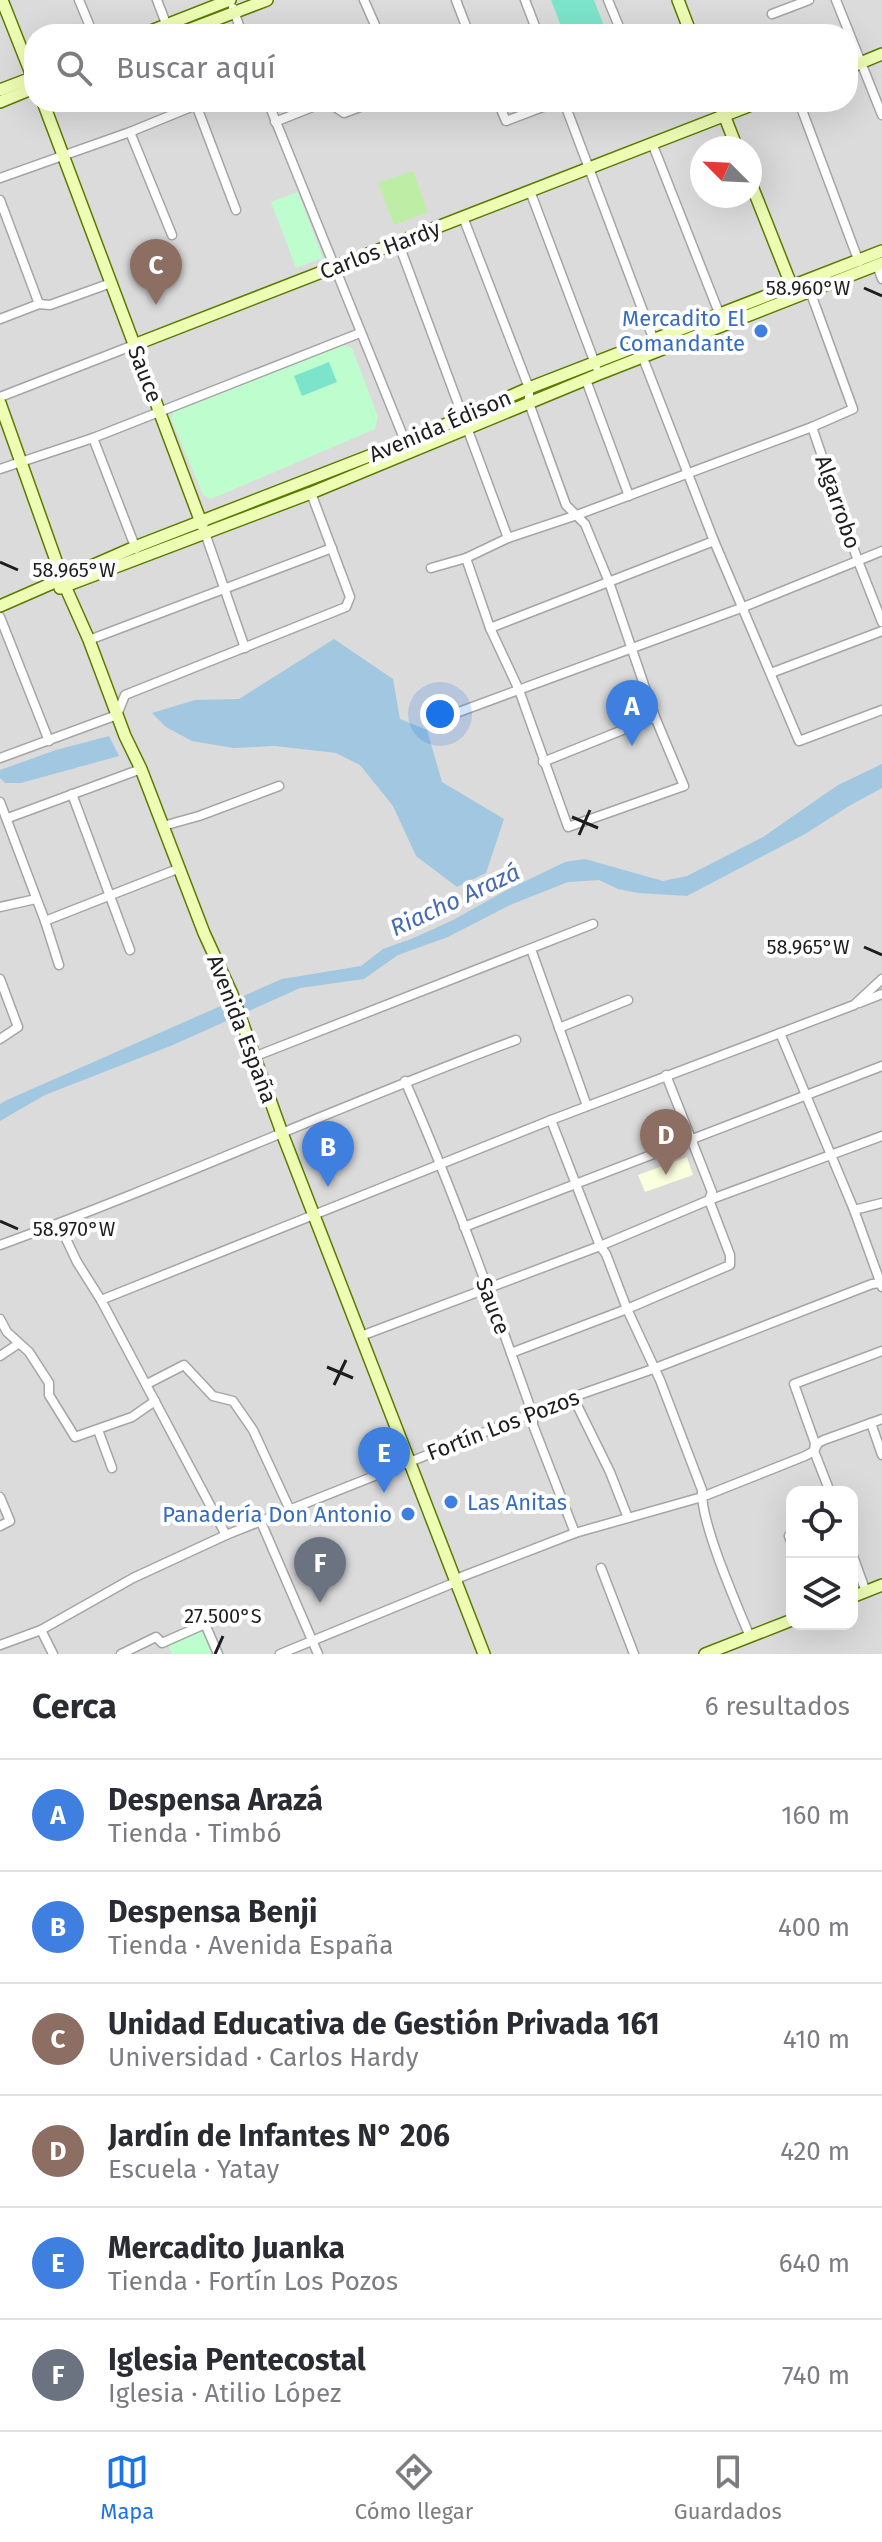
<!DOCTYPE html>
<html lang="es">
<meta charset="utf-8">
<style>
:root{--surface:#fff;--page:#f2f2f3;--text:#2b2b33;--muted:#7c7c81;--line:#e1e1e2;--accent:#1a73e8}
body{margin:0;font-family:"Fira Sans",sans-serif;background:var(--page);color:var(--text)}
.controls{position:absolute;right:24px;bottom:24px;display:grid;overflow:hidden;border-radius:16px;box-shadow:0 8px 32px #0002}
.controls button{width:72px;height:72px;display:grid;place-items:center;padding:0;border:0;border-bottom:2px solid var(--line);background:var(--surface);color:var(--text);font:40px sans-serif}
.compass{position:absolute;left:690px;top:136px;width:72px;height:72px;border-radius:50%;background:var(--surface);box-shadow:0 8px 32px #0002;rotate:294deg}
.you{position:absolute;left:440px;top:714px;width:28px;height:28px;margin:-20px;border:6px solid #fff;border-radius:50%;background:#1a73e8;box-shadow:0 0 0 12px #1a73e833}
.badge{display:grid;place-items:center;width:52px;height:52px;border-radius:50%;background:var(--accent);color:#fff;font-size:26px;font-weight:700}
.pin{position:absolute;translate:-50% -66px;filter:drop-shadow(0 2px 4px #0008)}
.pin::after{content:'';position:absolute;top:42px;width:28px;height:24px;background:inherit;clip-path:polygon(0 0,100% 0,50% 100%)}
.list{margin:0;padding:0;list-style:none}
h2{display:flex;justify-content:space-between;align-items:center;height:104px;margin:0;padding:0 32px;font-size:34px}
h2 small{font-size:26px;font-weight:400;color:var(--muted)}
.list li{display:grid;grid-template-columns:52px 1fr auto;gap:24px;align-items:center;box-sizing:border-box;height:112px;padding:0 32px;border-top:2px solid var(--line)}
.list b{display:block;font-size:30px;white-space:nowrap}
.list p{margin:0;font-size:26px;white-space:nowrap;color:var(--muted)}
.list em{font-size:26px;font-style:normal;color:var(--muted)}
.icon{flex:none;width:44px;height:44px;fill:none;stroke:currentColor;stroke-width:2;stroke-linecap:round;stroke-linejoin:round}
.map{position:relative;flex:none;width:882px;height:1654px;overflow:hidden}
.search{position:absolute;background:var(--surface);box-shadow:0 8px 32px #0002;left:24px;right:24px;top:24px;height:88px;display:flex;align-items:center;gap:20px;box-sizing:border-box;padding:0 28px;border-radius:32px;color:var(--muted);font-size:30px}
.sheet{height:776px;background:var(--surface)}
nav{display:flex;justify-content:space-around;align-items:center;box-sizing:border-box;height:112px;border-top:2px solid var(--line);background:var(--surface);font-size:22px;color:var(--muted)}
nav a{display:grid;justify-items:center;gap:4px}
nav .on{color:var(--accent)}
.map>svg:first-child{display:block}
.residential{fill:#dcdbdb;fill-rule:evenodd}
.education{fill:#faffde}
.grass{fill:#beeda6}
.park{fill:#befdcd}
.pitch{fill:#7de4cc}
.water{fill:#a1c8e0}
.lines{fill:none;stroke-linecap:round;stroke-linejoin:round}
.street-casing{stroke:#a5a5a5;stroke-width:11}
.secondary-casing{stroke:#5a7b00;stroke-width:14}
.street{stroke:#fff;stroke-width:8}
.secondary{stroke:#eefdb4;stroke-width:11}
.ticks{fill:none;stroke:#1e1e1e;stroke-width:3}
.shop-dot{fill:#3f7fe0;stroke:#fff;stroke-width:3}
.labels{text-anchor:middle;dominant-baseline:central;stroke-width:8;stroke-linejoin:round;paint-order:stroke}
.street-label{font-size:22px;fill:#1e1e1e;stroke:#fff}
.shop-label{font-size:22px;fill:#366cbe;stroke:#fff;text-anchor:end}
.water-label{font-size:24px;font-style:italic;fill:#456bb4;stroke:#fff}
.ticks-label{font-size:20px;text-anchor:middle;fill:#1e1e1e;stroke:#fff;stroke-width:8;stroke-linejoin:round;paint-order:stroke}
</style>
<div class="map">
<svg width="882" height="1654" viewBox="0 0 882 1654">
<rect width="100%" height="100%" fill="#f0eee4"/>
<path class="residential" d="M 0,0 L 882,0 L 882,1654 L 0,1654 ZM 34,34 L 848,34 L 848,102 L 34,102 ZM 702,148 L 750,148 L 750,196 L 702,196 ZM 792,1492 L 852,1492 L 852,1624 L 792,1624 Z"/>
<path class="education" d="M 687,1157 L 693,1175 L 645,1192 L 638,1175 Z"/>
<path class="grass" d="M 413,171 L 428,212 L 394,225 L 378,183 Z"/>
<g class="park">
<path d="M 298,192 L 323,258 L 296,268 L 271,202 Z"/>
<path d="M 344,345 L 352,348 L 378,417 L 375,429 L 211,499 L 203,495 L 171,418 L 174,411 Z"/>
<path d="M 204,1627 L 215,1654 L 172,1654 L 167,1643 Z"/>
</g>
<g class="pitch">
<path d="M 551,0 L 594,0 L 607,34 L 564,34 Z"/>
<path d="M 329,362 L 337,382 L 302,396 L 294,376 Z"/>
</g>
<g class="water">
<path d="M 334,639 L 393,679 L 400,719 L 427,730 L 442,782 L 504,819 L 486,873 L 457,887 L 416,856 L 393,806 L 360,765 L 336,753 L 275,746 L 233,748 L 192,741 L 166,727 L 152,713 L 195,700 L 239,699 Z"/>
<path d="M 109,736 L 119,756 L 21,783 L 5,783 L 0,778 L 0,770 L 56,750 Z"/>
<path d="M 882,764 L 882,788 L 849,806 L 805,834 L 687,896 L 638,893 L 618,889 L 599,880 L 568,882 L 510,905 L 448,937 L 398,955 L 364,979 L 300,988 L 173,1045 L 45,1095 L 0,1121 L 0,1104 L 7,1100 L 282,979 L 361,966 L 383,949 L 411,939 L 451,921 L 505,891 L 565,862 L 585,859 L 663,881 L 687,876 L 763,837 L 838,785 Z"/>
</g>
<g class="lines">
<defs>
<g id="street">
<path d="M 79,0 L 93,34"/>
<path d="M 157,0 L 170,34"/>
<path d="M 364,0 L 379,34"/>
<path d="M 456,0 L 469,34"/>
<path d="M 525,0 L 538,34"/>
<path d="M 608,0 L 622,34"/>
<path d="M 836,0 L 882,115"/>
<path d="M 233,8 L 242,34"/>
<path d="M 772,14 L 809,0"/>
<path d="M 195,102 L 236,210"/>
<path d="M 268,102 L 407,446"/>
<path d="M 327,102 L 344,113 L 373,102"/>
<path d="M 498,102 L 506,121 L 556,102"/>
<path d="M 564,102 L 658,351"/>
<path d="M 799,102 L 859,262"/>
<path d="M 275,122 L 325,102"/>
<path d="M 130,132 L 172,235"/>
<path d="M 652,143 L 721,318"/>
<path d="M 0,178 L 130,132 L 196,105"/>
<path d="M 530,191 L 596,366"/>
<path d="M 0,200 L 39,304"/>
<path d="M 463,217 L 529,388 L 529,403 L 566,505 L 585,524 L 609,582 L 655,717 L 684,786 L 568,827 L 519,690 L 490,628 L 466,558"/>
<path d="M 398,242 L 508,538"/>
<path d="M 877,265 L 882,279"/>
<path d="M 0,319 L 39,304 L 50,305 L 111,283"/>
<path d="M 643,358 L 714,541 L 799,741 L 882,710"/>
<path d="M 586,380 L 629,496"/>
<path d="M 0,397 L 134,345"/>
<path d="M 812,427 L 858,561 L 882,622"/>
<path d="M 93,438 L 136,549"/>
<path d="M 0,469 L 93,438 L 360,333"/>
<path d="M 205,533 L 245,648"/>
<path d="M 431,568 L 466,558 L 508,538 L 577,515 L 812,427 L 853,409 L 810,291"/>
<path d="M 0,617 L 49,741"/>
<path d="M 490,628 L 714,541"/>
<path d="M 89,640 L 332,548"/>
<path d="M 771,673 L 882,631"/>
<path d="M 456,713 L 741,608 L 882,551"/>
<path d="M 0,758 L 117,715 L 125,695 L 346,607 L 350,597 L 311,493"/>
<path d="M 543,762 L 655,717"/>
<path d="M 72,794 L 130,950"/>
<path d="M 0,802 L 45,921 L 59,965"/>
<path d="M 8,818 L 141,769"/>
<path d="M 163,826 L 199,816 L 279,786"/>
<path d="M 0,907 L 36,899"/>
<path d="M 45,921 L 180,868"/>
<path d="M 531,949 L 587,1106"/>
<path d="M 0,979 L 18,1027 L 0,1039"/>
<path d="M 859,1003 L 882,994"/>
<path d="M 559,1028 L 628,1000"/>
<path d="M 780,1033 L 854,1210 L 882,1287"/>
<path d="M 256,1056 L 593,924"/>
<path d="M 405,1081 C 453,1190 493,1302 533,1415 L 533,1425 L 575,1533"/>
<path d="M 551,1120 L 600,1246 L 606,1254 L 627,1309 L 660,1380 L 702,1490 C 700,1522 737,1605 750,1637"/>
<path d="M 854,1210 L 882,1203"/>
<path d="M 59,1224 L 77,1262 L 101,1300 L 226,1535"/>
<path d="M 464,1227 L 882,1066"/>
<path d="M 0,1245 C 174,1182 342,1104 516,1040"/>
<path d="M 101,1300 L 551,1120 L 854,1005 L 882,979"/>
<path d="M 0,1319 L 7,1332 L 29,1352 L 49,1383 L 49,1395 L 75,1437 L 132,1417 L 155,1401"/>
<path d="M 361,1336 L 600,1246 L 709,1200 L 882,1136"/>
<path d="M 511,1353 L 627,1309 L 730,1265 L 730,1255 L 709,1200 L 712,1192 L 666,1075"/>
<path d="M 0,1356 L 18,1344"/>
<path d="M 147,1384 L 184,1365 L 213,1396 L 233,1401 L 253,1430 L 290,1510"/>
<path d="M 573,1397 L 610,1472 L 628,1518"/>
<path d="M 871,1423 L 882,1455"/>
<path d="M 98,1430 L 112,1468"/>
<path d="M 830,1492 L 814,1451 L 815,1443 L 794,1384 L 882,1351"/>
<path d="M 0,1497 L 10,1521 L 0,1526"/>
<path d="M 261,1522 L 318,1654"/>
<path d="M 789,1536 L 792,1544"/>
<path d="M 852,1553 L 866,1592"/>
<path d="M 601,1568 L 634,1654"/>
<path d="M 41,1630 L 53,1654"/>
<path d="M 0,1645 L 41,1630 L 133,1578 L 226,1535 L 573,1397 L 653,1369 L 872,1284 L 882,1283"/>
<path d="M 121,1654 L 156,1637 L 162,1643 L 205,1624 L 218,1654"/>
<path d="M 280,1654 L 456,1582 L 461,1577 L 575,1533 L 702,1497 L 805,1456 L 814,1451 L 818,1443 L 824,1440 L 882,1419"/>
</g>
<g id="secondary">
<path d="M 2,0 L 34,81"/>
<path d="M 678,0 L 691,34"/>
<path d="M 143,34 L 230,0"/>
<path d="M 178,34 L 267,0"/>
<path d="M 848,68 L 882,54"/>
<path d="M 0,90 L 34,77"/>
<path d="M 0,102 L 34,88"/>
<path d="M 43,102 L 202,525"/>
<path d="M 719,102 L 737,148"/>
<path d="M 750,181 L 794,292"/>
<path d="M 134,345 L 759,102"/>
<path d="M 0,403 L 65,586 L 89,640 L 125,736 L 141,769 L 204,933 L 232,994 L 282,1133 L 484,1654"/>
<path d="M 60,588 L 311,493 L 599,374 L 882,263"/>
<path d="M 0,606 L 135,547 L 405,442 L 529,388 L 882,251"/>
<path d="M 852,1597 L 882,1585"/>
<path d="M 705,1654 L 792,1620"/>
</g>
</defs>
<use href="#street" class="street-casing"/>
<use href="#secondary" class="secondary-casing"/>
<use href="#street" class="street"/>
<use href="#secondary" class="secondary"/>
</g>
<path class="ticks" d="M 864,288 L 882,296M 0,562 L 18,570M 572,817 L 598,828M 579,835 L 590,810M 864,947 L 882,955M 0,1221 L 18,1229M 327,1367 L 353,1378M 334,1385 L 346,1360M 215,1654 L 223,1636"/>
<g class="shop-dot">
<circle cx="761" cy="331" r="8"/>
<circle cx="451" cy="1502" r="8"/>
<circle cx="408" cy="1514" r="8"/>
</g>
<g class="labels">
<g class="street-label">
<text transform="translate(380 250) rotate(-21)">Carlos Hardy</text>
<text transform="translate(145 374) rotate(69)">Sauce</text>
<text transform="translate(440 426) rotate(-23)">Avenida Édison</text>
<text transform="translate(838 502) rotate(71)">Algarrobo</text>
<text transform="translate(242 1029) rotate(69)">Avenida España</text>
<text transform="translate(493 1306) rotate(69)">Sauce</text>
<text transform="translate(503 1425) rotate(-21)">Fortín Los Pozos</text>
</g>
<g class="shop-label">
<text x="745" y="318">Mercadito El<tspan x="745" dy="25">Comandante</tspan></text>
<text x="467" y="1502" text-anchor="start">Las Anitas</text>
<text x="392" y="1514">Panadería Don Antonio</text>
</g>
<g class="water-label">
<text transform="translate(455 900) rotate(-25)">Riacho Arazá</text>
</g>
</g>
<g class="ticks-label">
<text x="808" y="295">58.960°W</text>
<text x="74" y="577">58.965°W</text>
<text x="808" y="954">58.965°W</text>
<text x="74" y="1236">58.970°W</text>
<text x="223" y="1623">27.500°S</text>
</g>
</svg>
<div class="controls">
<button><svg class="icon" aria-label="locate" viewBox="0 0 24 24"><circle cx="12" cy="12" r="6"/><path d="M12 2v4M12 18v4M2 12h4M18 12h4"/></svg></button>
<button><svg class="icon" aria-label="layers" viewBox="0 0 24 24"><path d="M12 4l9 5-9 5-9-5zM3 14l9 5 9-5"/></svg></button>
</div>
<svg class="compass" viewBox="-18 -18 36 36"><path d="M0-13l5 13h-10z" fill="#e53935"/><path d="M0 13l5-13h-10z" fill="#7c7c81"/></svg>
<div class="you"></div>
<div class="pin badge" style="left:632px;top:746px;background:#3f7fe0">A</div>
<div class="pin badge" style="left:328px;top:1187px;background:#3f7fe0">B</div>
<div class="pin badge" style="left:156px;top:305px;background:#8d6e63">C</div>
<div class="pin badge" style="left:666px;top:1175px;background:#8d6e63">D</div>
<div class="pin badge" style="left:384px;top:1493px;background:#3f7fe0">E</div>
<div class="pin badge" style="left:320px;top:1603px;background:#6b7280">F</div>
<div class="search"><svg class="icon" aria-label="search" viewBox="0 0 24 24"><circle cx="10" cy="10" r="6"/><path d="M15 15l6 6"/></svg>Buscar aquí</div>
</div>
<section class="sheet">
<h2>Cerca<small>6 resultados</small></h2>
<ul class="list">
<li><span class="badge" style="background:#3f7fe0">A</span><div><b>Despensa Arazá</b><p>Tienda · Timbó</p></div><em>160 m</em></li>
<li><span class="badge" style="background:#3f7fe0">B</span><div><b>Despensa Benji</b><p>Tienda · Avenida España</p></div><em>400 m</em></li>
<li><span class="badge" style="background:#8d6e63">C</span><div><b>Unidad Educativa de Gestión Privada 161</b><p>Universidad · Carlos Hardy</p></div><em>410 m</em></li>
<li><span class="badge" style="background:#8d6e63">D</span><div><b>Jardín de Infantes N° 206</b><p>Escuela · Yatay</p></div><em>420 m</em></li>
<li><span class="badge" style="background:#3f7fe0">E</span><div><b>Mercadito Juanka</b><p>Tienda · Fortín Los Pozos</p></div><em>640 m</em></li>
<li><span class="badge" style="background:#6b7280">F</span><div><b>Iglesia Pentecostal</b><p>Iglesia · Atilio López</p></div><em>740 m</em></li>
</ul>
</section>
<nav>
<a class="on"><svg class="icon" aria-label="map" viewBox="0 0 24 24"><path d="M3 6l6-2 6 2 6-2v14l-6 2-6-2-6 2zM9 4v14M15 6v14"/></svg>Mapa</a>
<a><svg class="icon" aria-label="directions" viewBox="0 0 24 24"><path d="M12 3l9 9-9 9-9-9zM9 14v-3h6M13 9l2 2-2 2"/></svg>Cómo llegar</a>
<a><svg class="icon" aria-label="saved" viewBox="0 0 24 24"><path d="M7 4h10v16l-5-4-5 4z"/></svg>Guardados</a>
</nav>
